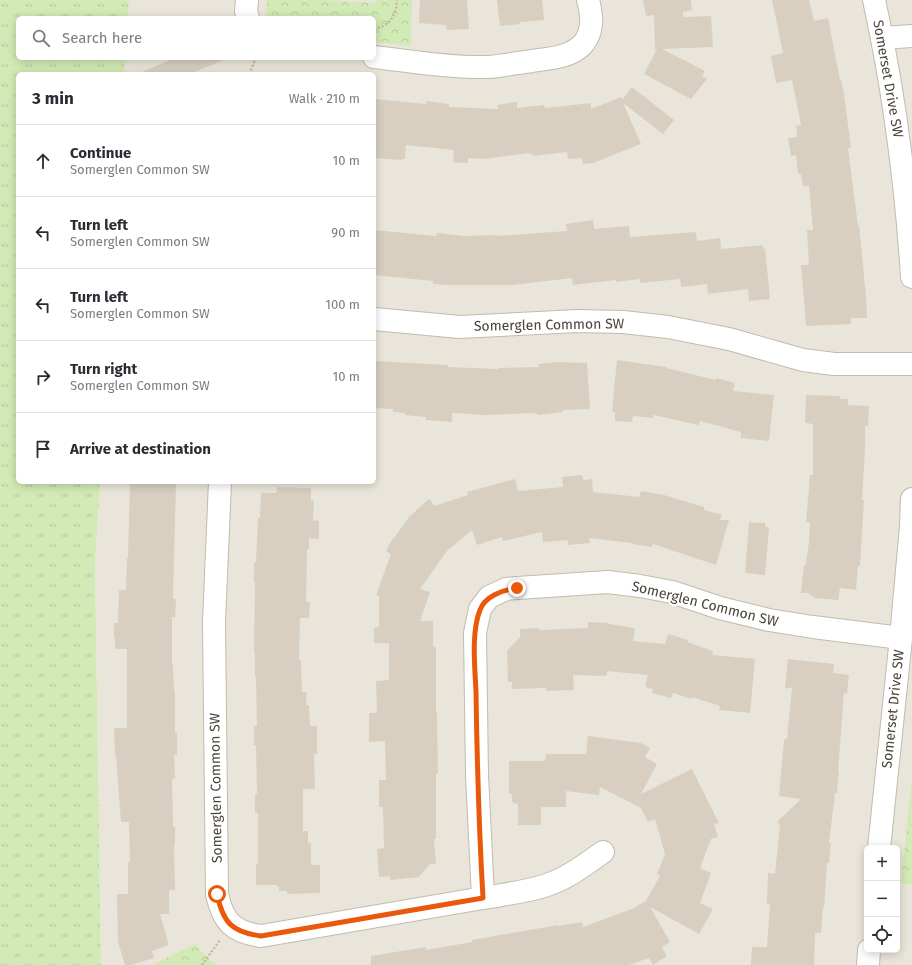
<!DOCTYPE html>
<meta charset="utf-8">
<style>
:root{--surface:#fff;--page:#f7f7f7;--text:#2b2b33;--muted:#7c7c81;--line:#e1e1e2}
body{margin:0;font-family:"Fira Sans",sans-serif;background:var(--page);color:var(--text)}
.controls{position:absolute;right:12px;bottom:12px;display:grid;overflow:hidden;border-radius:6px;box-shadow:0 2px 10px #0003}
.controls button{width:36px;height:36px;display:grid;place-items:center;padding:0;border:0;border-bottom:1px solid var(--line);background:var(--surface);color:var(--text);font:20px sans-serif}
.stop{position:absolute;width:12px;height:12px;margin:-9px;border:3px solid #ea580c;border-radius:50%;background:#fff}
.stop.end{background:#ea580c;border-color:#fff;box-shadow:0 1px 4px #0008}
.list{margin:0;padding:0;list-style:none}
h2{display:flex;justify-content:space-between;align-items:center;height:52px;margin:0;padding:0 16px;font-size:17px}
h2 small{font-size:13px;font-weight:400;color:var(--muted)}
.list li{display:grid;grid-template-columns:26px 1fr auto;gap:12px;align-items:center;box-sizing:border-box;height:72px;padding:0 16px;border-top:1px solid var(--line)}
.list b{display:block;font-size:15px;white-space:nowrap}
.list p{margin:0;font-size:13px;white-space:nowrap;color:var(--muted)}
.list em{font-size:13px;font-style:normal;color:var(--muted)}
.icon{flex:none;width:22px;height:22px;fill:none;stroke:currentColor;stroke-width:2;stroke-linecap:round;stroke-linejoin:round}
.map{position:relative;flex:none;width:912px;height:965px;overflow:hidden}
.search{position:absolute;background:var(--surface);box-shadow:0 2px 10px #0003;left:16px;top:16px;width:360px;height:44px;display:flex;align-items:center;gap:10px;box-sizing:border-box;padding:0 14px;border-radius:6px;color:var(--muted);font-size:15px}
.panel{position:absolute;background:var(--surface);box-shadow:0 2px 10px #0003;left:16px;top:72px;width:360px;height:412px;border-radius:6px}
.map>svg:first-child{display:block}
.residential{fill:#eae5da;fill-rule:evenodd}
.grass{fill:url(#grass-tufts)}
.park{fill:url(#park-crowns)}
.building{fill:#d8cfc1}
.lines{fill:none;stroke-linecap:round;stroke-linejoin:round}
.minor-casing{stroke:#c2bbae;stroke-width:24}
.path{stroke:#c4b79f;stroke-width:2.5;stroke-dasharray:2 2;stroke-linecap:butt}
.minor{stroke:#fff;stroke-width:22}
.route{stroke:#ea580c;stroke-width:5}
.labels{text-anchor:middle;dominant-baseline:central;stroke-width:4;stroke-linejoin:round;paint-order:stroke}
.street-label{font-size:14px;fill:#4b4439;stroke:#fff}
</style>
<div class="map">
<svg width="912" height="965" viewBox="0 0 912 965">
<defs>
<pattern id="grass-tufts" width="24" height="20" patternUnits="userSpaceOnUse"><rect width="24" height="20" fill="#d2eab5"/><path d="M3 7l-1-3M5 7V3M7 7l1-3M15 17l-1-3M17 17v-4M19 17l1-3" fill="none" stroke="#b6ca9c"/></pattern>
<pattern id="park-crowns" width="20" height="18" patternUnits="userSpaceOnUse"><rect width="20" height="18" fill="#d2eab5"/><path d="M2 6a3 3 0 1 1 6 0M12 15a3 3 0 1 1 6 0" fill="none" stroke="#b6ca9c"/></pattern>
</defs>
<rect width="100%" height="100%" fill="#f6f3ec"/>
<path class="residential" d="M 129,0 L 912,0 L 912,965 L 101,965 L 95,563 L 100,482 L 374,482 L 374,74 L 124,74 L 125,58 L 374,58 L 374,18 L 128,18 ZM 867,848 L 897,848 L 897,950 L 867,950 Z"/>
<path class="grass" d="M 0,0 L 129,0 L 128,18 L 18,18 L 18,58 L 125,58 L 124,74 L 18,74 L 18,482 L 100,482 L 95,563 L 101,965 L 0,965 Z"/>
<g class="park">
<path d="M 267,0 L 321,0 L 374,3 L 377,0 L 412,0 L 411,46 L 374,42 L 374,18 L 268,18 L 266,14 Z"/>
<path d="M 912,777 L 912,884 L 901,883 Z"/>
<path d="M 195,944 L 208,958 L 218,965 L 152,965 Z"/>
</g>
<g class="building">
<path d="M 420,0 L 467,0 L 469,29 L 447,30 L 446,25 L 419,23 Z"/>
<path d="M 497,0 L 542,0 L 544,20 L 520,22 L 520,24 L 500,26 Z"/>
<path d="M 643,0 L 691,0 L 692,10 L 683,12 L 683,17 L 711,16 L 713,47 L 662,49 L 705,71 L 702,76 L 707,79 L 691,99 L 644,74 L 657,49 L 655,50 L 654,15 L 646,16 Z"/>
<path d="M 772,0 L 809,0 L 814,21 L 828,18 L 840,80 L 841,80 L 844,94 L 851,148 L 848,148 L 858,226 L 859,225 L 866,296 L 867,318 L 851,318 L 851,324 L 806,326 L 801,265 L 809,265 L 807,230 L 813,230 L 809,186 L 803,186 L 801,174 L 798,174 L 796,155 L 791,156 L 788,138 L 797,137 L 796,126 L 801,125 L 792,80 L 776,83 L 771,56 L 783,53 Z"/>
<path d="M 175,58 L 228,58 L 190,74 L 137,74 Z"/>
<path d="M 632,87 L 674,120 L 663,134 L 623,103 L 641,144 L 593,163 L 583,164 L 582,158 L 568,159 L 567,152 L 533,156 L 532,154 L 530,154 L 530,153 L 483,159 L 468,158 L 468,163 L 453,162 L 454,150 L 406,145 L 405,159 L 402,159 L 402,160 L 374,158 L 374,99 L 426,104 L 426,101 L 449,104 L 449,107 L 498,109 L 497,105 L 517,102 L 517,108 L 544,105 L 545,108 L 591,103 L 591,109 L 621,97 L 622,100 Z"/>
<path d="M 593,220 L 594,229 L 629,226 L 630,237 L 696,232 L 697,241 L 720,238 L 721,249 L 763,245 L 763,249 L 765,248 L 770,299 L 749,301 L 748,289 L 708,294 L 707,284 L 681,287 L 680,279 L 640,283 L 640,279 L 616,282 L 616,280 L 573,285 L 572,278 L 513,285 L 449,285 L 433,284 L 433,281 L 374,275 L 374,230 L 436,236 L 437,233 L 464,236 L 497,235 L 497,236 L 567,231 L 566,224 Z"/>
<path d="M 617,360 L 666,367 L 666,368 L 716,380 L 716,378 L 735,383 L 733,391 L 774,395 L 769,441 L 741,438 L 741,432 L 700,421 L 699,425 L 653,415 L 653,418 L 633,416 L 632,422 L 615,421 L 615,412 L 612,412 Z"/>
<path d="M 374,361 L 448,365 L 448,367 L 498,369 L 498,368 L 539,367 L 538,364 L 559,362 L 587,363 L 590,409 L 563,410 L 563,412 L 537,415 L 537,413 L 484,415 L 452,413 L 452,422 L 426,420 L 426,417 L 405,415 L 405,413 L 393,412 L 393,409 L 374,408 Z"/>
<path d="M 806,395 L 840,396 L 840,399 L 848,399 L 848,405 L 869,406 L 868,426 L 865,426 L 865,449 L 862,500 L 864,500 L 860,566 L 858,566 L 856,590 L 840,588 L 838,600 L 813,598 L 813,596 L 809,595 L 809,593 L 801,593 L 804,565 L 806,565 L 809,541 L 810,523 L 806,522 L 810,475 L 813,475 L 813,424 L 805,423 Z"/>
<path d="M 582,475 L 583,480 L 592,479 L 593,492 L 639,497 L 641,491 L 664,495 L 704,507 L 704,510 L 722,515 L 720,520 L 729,520 L 716,565 L 653,544 L 652,547 L 632,544 L 632,543 L 589,538 L 590,543 L 568,545 L 568,540 L 543,542 L 542,532 L 503,541 L 502,537 L 477,545 L 472,530 L 447,551 L 420,589 L 430,592 L 420,621 L 433,621 L 433,647 L 436,647 L 436,713 L 437,713 L 438,774 L 436,774 L 436,839 L 434,839 L 436,864 L 430,864 L 419,877 L 390,880 L 390,876 L 379,877 L 377,849 L 384,848 L 383,807 L 379,807 L 379,780 L 386,780 L 385,741 L 369,742 L 369,713 L 377,713 L 376,681 L 389,680 L 389,643 L 374,643 L 374,628 L 379,627 L 379,596 L 376,595 L 391,554 L 386,551 L 393,538 L 394,538 L 409,517 L 429,499 L 435,506 L 468,495 L 467,492 L 515,479 L 518,491 L 563,487 L 562,477 Z"/>
<path d="M 130,482 L 176,482 L 173,599 L 176,599 L 175,617 L 172,617 L 172,665 L 173,665 L 174,691 L 175,691 L 175,733 L 177,733 L 177,755 L 174,755 L 175,779 L 172,779 L 173,827 L 175,827 L 175,845 L 174,845 L 175,890 L 169,890 L 169,914 L 160,914 L 169,945 L 152,951 L 154,958 L 131,965 L 125,965 L 118,942 L 117,894 L 128,894 L 128,862 L 130,862 L 129,822 L 121,822 L 116,755 L 115,755 L 114,728 L 127,728 L 127,649 L 115,649 L 115,638 L 114,638 L 114,623 L 118,623 L 119,590 L 126,590 L 127,558 L 128,558 Z"/>
<path d="M 277,487 L 311,488 L 311,500 L 314,501 L 313,520 L 319,521 L 319,539 L 309,538 L 309,549 L 307,549 L 306,602 L 310,602 L 309,618 L 300,618 L 299,660 L 301,660 L 302,692 L 307,692 L 306,705 L 309,705 L 310,726 L 317,726 L 317,754 L 314,754 L 315,789 L 303,789 L 303,831 L 308,831 L 308,843 L 311,843 L 311,865 L 320,865 L 320,893 L 287,894 L 287,891 L 279,891 L 279,886 L 276,886 L 276,885 L 256,885 L 256,864 L 258,864 L 258,813 L 255,813 L 255,794 L 257,794 L 256,745 L 254,745 L 254,726 L 257,726 L 256,677 L 255,677 L 255,653 L 254,653 L 255,582 L 254,582 L 254,562 L 256,562 L 258,518 L 260,518 L 261,493 L 276,493 Z"/>
<path d="M 749,522 L 765,523 L 765,527 L 769,527 L 765,575 L 745,573 Z"/>
<path d="M 588,622 L 609,623 L 609,624 L 635,628 L 633,641 L 665,644 L 668,634 L 688,640 L 687,642 L 713,651 L 712,655 L 755,659 L 750,713 L 719,710 L 720,706 L 692,697 L 691,699 L 673,693 L 671,698 L 652,693 L 653,689 L 645,687 L 648,675 L 607,671 L 607,675 L 604,676 L 573,675 L 574,690 L 546,691 L 546,688 L 512,689 L 512,682 L 508,682 L 507,651 L 520,637 L 520,629 L 539,628 L 539,630 L 588,628 Z"/>
<path d="M 788,659 L 834,664 L 833,673 L 849,675 L 847,694 L 844,693 L 838,771 L 839,771 L 837,793 L 835,793 L 829,843 L 831,843 L 829,863 L 827,863 L 824,908 L 823,908 L 821,933 L 815,933 L 814,965 L 751,965 L 752,947 L 767,947 L 770,904 L 767,904 L 768,873 L 775,874 L 780,825 L 777,822 L 801,799 L 779,796 L 784,739 L 787,739 L 792,688 L 785,688 Z"/>
<path d="M 588,736 L 641,743 L 650,748 L 645,757 L 657,764 L 641,794 L 692,769 L 719,823 L 714,824 L 718,837 L 711,839 L 700,868 L 711,873 L 700,903 L 713,909 L 699,934 L 650,907 L 670,942 L 662,947 L 667,956 L 653,965 L 649,958 L 629,965 L 371,965 L 371,956 L 426,947 L 426,950 L 472,942 L 472,940 L 558,925 L 558,926 L 582,922 L 583,927 L 632,909 L 646,901 L 660,876 L 657,874 L 665,854 L 655,819 L 648,822 L 641,808 L 600,787 L 599,795 L 566,791 L 566,807 L 541,807 L 541,825 L 518,825 L 518,804 L 512,802 L 512,794 L 509,794 L 509,761 L 545,761 L 546,754 L 586,754 Z"/>
</g>
<g class="lines">
<defs>
<g id="minor">
<path d="M 247,0 L 246,11 L 248,18"/>
<path d="M 874,0 C 894,91 906,184 912,277"/>
<path d="M 882,38 L 912,36"/>
<path d="M 374,57 C 411,61 449,68 487,67 C 502,66 517,63 532,61 C 550,58 570,58 583,44 C 594,31 592,15 588,0"/>
<path d="M 374,319 L 460,327 L 578,321 L 623,322 L 668,327 L 729,339 L 803,360 L 834,364 L 912,364"/>
<path d="M 220,482 L 214,622 L 217,894 C 223,922 233,932 261,936 L 483,898 L 477,775 L 475,633 L 480,609 L 489,597 L 506,589 L 517,588 L 608,582 L 640,586 L 672,592 L 720,608 L 769,620 L 813,627 L 901,638"/>
<path d="M 879,848 L 901,638 L 911,526 L 912,499"/>
<path d="M 483,898 C 505,894 527,892 547,885 C 568,878 586,864 603,852"/>
<path d="M 868,965 L 869,950"/>
</g>
</defs>
<use href="#minor" class="minor-casing"/>
<g class="path">
<path d="M 374,29 C 390,25 396,17 397,0"/>
<path d="M 249,74 L 256,58"/>
<path d="M 202,965 L 220,940"/>
</g>
<use href="#minor" class="minor"/>
</g>
<g class="lines">
<path class="route" d="M 217,894 C 223,923 232,932 261,936 L 483,898 C 479,829 477,761 476,692 C 475,668 471,632 480,610 C 485,596 503,590 517,588"/>
</g>
<g class="labels">
<g class="street-label">
<text transform="translate(888 79) rotate(80)">Somerset Drive SW</text>
<text transform="translate(549 325) rotate(-1)">Somerglen Common SW</text>
<text transform="translate(705 604) rotate(14)">Somerglen Common SW</text>
<text transform="translate(893 709) rotate(-84)">Somerset Drive SW</text>
<text transform="translate(216 788) rotate(-91)">Somerglen Common SW</text>
</g>
</g>
</svg>
<div class="controls">
<button>+</button>
<button>−</button>
<button><svg class="icon" aria-label="locate" viewBox="0 0 24 24"><circle cx="12" cy="12" r="6"/><path d="M12 2v4M12 18v4M2 12h4M18 12h4"/></svg></button>
</div>
<div class="stop" style="left:217px;top:894px"></div>
<div class="stop end" style="left:517px;top:588px"></div>
<div class="search"><svg class="icon" aria-label="search" viewBox="0 0 24 24"><circle cx="10" cy="10" r="6"/><path d="M15 15l6 6"/></svg>Search here</div>
<section class="panel">
<h2>3 min<small>Walk · 210 m</small></h2>
<ul class="list">
<li><svg class="icon" aria-label="ahead" viewBox="0 0 24 24"><path d="M12 20V5M6 11l6-6 6 6"/></svg><div><b>Continue</b><p>Somerglen Common SW</p></div><em>10 m</em></li>
<li><svg class="icon" aria-label="left" viewBox="0 0 24 24"><path d="M17 20v-9H6M10 6l-5 5 5 5"/></svg><div><b>Turn left</b><p>Somerglen Common SW</p></div><em>90 m</em></li>
<li><svg class="icon" aria-label="left" viewBox="0 0 24 24"><path d="M17 20v-9H6M10 6l-5 5 5 5"/></svg><div><b>Turn left</b><p>Somerglen Common SW</p></div><em>100 m</em></li>
<li><svg class="icon" aria-label="right" viewBox="0 0 24 24"><path d="M7 20v-9h11M14 6l5 5-5 5"/></svg><div><b>Turn right</b><p>Somerglen Common SW</p></div><em>10 m</em></li>
<li><svg class="icon" aria-label="arrive" viewBox="0 0 24 24"><path d="M6 21V4h12l-3 4 3 4H6"/></svg><div><b>Arrive at destination</b></div></li>
</ul>
</section>
</div>
